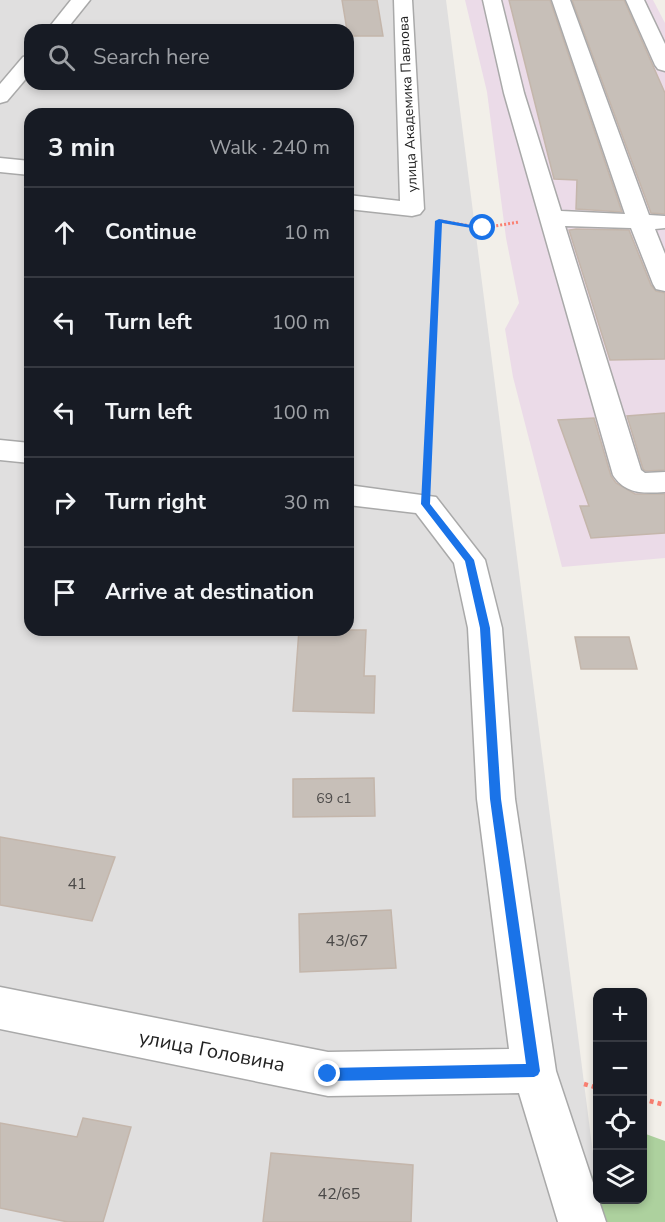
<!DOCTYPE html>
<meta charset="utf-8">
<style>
:root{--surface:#171b24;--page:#242831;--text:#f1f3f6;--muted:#9ea1a6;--line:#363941}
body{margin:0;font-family:"Nunito Sans",sans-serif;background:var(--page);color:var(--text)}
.controls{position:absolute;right:18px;bottom:18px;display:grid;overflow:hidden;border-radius:12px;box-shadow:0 3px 9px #0003}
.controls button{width:54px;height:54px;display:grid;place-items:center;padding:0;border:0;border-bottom:2px solid var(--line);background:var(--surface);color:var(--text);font:30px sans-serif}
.stop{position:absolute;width:18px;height:18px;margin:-14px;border:4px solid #1a73e8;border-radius:50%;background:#fff}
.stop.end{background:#1a73e8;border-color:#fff;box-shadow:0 2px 6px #0008}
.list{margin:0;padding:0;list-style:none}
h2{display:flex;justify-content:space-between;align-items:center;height:78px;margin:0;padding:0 24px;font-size:26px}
h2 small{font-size:20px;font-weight:400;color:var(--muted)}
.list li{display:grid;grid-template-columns:39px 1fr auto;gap:18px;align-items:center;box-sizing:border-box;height:90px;padding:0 24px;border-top:2px solid var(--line)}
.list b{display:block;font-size:22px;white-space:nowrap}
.list em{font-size:20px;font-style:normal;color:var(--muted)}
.icon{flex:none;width:33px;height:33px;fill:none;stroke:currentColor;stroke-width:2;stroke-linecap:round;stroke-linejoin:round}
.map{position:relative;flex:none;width:665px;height:1222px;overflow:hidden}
.search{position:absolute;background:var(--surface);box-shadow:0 3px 9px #0003;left:24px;top:24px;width:330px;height:66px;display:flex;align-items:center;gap:15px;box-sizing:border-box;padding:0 21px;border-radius:18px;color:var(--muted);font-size:22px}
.panel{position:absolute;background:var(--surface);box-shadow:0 3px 9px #0003;left:24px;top:108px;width:330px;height:528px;border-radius:18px}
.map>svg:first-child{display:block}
.residential{fill:#e0dfdf;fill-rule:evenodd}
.industrial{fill:#ebdbe8}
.forest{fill:#add19e}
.building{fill:#c7bfb8;stroke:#c4b6ab;stroke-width:1.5}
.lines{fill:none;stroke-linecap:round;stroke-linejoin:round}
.minor-casing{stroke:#a9a9a9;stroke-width:3}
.path-far2{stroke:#fa8072;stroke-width:3;stroke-dasharray:2 2;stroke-linecap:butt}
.path-far1{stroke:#fa8072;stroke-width:4;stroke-dasharray:3 3;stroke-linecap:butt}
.path{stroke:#fa8072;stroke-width:4.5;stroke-dasharray:4 4;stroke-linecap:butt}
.minor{fill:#fff;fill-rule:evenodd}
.route{fill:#1a73e8}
.labels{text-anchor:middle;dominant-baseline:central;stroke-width:4.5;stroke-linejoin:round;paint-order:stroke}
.far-street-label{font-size:14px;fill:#222;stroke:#fff}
.number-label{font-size:14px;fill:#4b4948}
.near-number-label{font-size:16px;fill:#4b4948}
.near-street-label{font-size:20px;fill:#222;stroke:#fff}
</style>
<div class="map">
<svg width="665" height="1222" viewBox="0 0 665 1222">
<rect width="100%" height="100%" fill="#f2efe9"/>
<path class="residential" d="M 0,0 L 446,0 L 597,1185 L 598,1200 L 602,1222 L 0,1222 ZM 30,30 L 348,30 L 348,84 L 30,84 ZM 30,114 L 348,114 L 348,630 L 30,630 Z"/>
<path class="industrial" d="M 465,0 L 653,0 L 665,23 L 665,558 L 562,567 L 513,377 L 505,329 L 519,303 L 506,238 L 487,92 Z"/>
<path class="forest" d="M 643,1133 L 665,1141 L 665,1222 L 580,1222 L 597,1160 L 598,1200 L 642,1200 Z"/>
<g class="building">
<path d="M 342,0 L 377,0 L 383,36 L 348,36 Z"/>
<path d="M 509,0 L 550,0 L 622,212 L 576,209 L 577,180 L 554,179 Z"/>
<path d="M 572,0 L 624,0 L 665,93 L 665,214 L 651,213 Z"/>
<path d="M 576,229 L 629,230 L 651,285 L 656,291 L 665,293 L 665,359 L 610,360 L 569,230 Z"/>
<path d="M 665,413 L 665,470 L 646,471 L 643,469 L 627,416 Z"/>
<path d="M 594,418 L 611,476 L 616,483 L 635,494 L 665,494 L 665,533 L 591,538 L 580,506 L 589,506 L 558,420 Z"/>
<path d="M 299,630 L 366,630 L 364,676 L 375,676 L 374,713 L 293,711 Z"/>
<path d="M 575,637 L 629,637 L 637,669 L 581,669 Z"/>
<path d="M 374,778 L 375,816 L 293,817 L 293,779 Z"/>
<path d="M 0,837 L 115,857 L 92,921 L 0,905 Z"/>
<path d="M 391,910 L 396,968 L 300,972 L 299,914 Z"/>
<path d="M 83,1118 L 131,1127 L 103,1222 L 68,1222 L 0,1208 L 0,1123 L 77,1137 Z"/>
<path d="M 271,1153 L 413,1165 L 411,1222 L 263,1222 Z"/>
</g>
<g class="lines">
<defs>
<g id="minor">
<path d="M 71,0 L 90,0 L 66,30 L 47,30 Z"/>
<path d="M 394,0 L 412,0 L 424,209 L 420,214 L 412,216 L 348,209 L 348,195 L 400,201 Z"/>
<path d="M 483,0 L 501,0 L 524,93 L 561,211 L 625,214 L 552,0 L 570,0 L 649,215 L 665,216 L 665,228 L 655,229 L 665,254 L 665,291 L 656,289 L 653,284 L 631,228 L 565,226 L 641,470 L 645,473 L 665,472 L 665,492 C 644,493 626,495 613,475 L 504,93 Z"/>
<path d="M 626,0 L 644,0 L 665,44 L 665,71 L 658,69 L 655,65 Z"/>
<path d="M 30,55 L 30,74 L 7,101 L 0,103 L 0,84 L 23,57 Z"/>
<path d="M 0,158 L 30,161 L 30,175 L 0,172 Z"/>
<path d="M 0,440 L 30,443 L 30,463 L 0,460 Z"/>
<path d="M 348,485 L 436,497 L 485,560 L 502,628 L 515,799 L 556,1071 L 606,1222 L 558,1222 L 519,1093 L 328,1096 L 0,1029 L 0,987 L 328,1052 L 509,1049 L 477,799 L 468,628 L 454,563 L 416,513 L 348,505 Z"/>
</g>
</defs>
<use href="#minor" class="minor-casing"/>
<g class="path-far2">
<path d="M 441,221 L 483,228 L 519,222"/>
<path d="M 427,465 L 438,227"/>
</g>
<path class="path-far1" d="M 427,474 L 427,463"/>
<g class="path">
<path d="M 584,1084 L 598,1088"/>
<path d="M 642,1099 L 665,1105"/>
</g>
<use href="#minor" class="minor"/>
</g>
<path class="route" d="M 439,219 L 487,228 L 483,230 L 442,223 L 430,504 L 474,560 L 490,628 L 501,799 L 540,1071 L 538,1075 L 534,1077 L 328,1081 L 324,1079 L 322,1074 L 324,1070 L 328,1068 L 526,1064 L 490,799 L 480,628 L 465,561 L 421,504 L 435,221 Z"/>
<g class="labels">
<g class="far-street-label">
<text transform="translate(408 104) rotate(-93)">улица Академика Павлова</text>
</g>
<g class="number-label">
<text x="334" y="798">69 с1</text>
</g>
<g class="near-number-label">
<text x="77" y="884">41</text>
<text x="347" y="941">43/67</text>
<text x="339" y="1194">42/65</text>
</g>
<g class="near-street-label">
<text transform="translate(212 1051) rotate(11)">улица Головина</text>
</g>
</g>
</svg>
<div class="controls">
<button>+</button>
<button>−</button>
<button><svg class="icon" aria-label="locate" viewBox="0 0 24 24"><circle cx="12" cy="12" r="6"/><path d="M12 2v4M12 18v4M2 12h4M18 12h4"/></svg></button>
<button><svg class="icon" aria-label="layers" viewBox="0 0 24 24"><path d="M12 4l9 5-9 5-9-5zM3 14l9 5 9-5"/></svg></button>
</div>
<div class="stop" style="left:483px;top:228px"></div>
<div class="stop end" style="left:328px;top:1074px"></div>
<div class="search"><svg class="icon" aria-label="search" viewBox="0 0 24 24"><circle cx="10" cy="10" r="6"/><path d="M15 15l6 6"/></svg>Search here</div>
<section class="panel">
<h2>3 min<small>Walk · 240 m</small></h2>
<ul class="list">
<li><svg class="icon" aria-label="ahead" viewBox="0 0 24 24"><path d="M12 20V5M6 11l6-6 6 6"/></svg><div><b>Continue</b></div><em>10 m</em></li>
<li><svg class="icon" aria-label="left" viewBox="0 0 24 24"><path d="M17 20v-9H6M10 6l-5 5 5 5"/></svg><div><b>Turn left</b></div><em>100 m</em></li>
<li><svg class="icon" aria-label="left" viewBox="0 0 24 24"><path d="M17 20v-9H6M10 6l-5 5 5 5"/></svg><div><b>Turn left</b></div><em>100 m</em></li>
<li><svg class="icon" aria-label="right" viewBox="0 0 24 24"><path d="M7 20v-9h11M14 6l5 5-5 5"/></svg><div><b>Turn right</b></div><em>30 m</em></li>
<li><svg class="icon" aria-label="arrive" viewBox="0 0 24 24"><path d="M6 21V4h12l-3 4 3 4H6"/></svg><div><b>Arrive at destination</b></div></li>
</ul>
</section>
</div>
